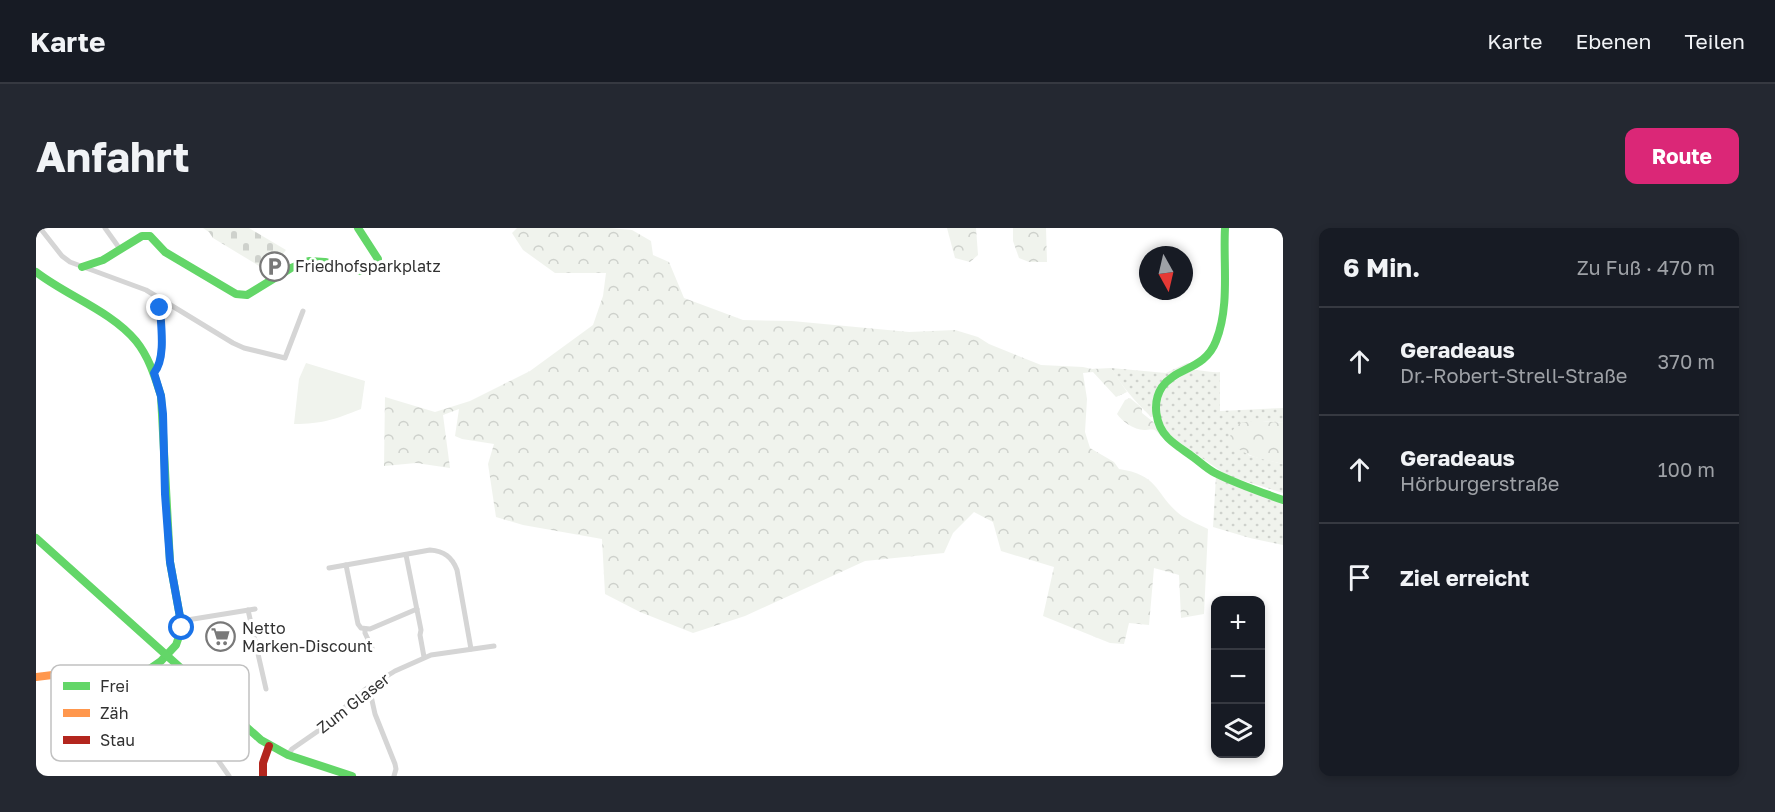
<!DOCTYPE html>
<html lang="de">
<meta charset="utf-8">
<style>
:root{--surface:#171b24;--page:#242831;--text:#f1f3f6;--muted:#9ea1a6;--line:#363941;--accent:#db2777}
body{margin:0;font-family:"Golos Text",sans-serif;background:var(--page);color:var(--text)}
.controls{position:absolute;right:18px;bottom:18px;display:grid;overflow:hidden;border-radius:12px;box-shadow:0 3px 9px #0003}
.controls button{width:54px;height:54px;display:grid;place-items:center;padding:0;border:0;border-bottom:2px solid var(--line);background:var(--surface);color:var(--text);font:30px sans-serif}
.compass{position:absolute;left:1103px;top:18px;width:54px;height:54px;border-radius:50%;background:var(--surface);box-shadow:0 3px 9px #0003;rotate:172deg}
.stop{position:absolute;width:18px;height:18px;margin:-14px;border:4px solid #1a73e8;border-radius:50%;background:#fff}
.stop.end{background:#1a73e8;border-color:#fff;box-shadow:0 2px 6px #0008}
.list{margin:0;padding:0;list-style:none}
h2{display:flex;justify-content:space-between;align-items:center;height:78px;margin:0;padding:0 24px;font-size:26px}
h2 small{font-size:20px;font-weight:400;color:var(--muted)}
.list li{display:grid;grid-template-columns:39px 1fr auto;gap:18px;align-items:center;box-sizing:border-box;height:108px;padding:0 24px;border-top:2px solid var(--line)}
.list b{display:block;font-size:22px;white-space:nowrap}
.list p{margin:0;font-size:20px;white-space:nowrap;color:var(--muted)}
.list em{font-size:20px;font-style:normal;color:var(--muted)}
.icon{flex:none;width:33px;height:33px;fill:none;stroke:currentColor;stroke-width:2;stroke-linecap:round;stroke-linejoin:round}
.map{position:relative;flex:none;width:1247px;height:548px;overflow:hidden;border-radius:12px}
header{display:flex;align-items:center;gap:36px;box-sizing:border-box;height:84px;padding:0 30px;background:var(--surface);border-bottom:2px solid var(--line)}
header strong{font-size:28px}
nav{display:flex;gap:33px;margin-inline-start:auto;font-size:21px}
.intro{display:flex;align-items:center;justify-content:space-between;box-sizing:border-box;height:144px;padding:0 36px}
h1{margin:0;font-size:42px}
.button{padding:15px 27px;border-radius:12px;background:var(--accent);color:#fff;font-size:21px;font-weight:700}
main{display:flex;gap:36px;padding:0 36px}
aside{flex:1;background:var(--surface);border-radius:12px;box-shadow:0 3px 9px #0003}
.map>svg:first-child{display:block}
.grass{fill:url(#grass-dots)}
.forest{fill:url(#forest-crowns)}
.cemetery{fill:url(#cemetery-stones)}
.park{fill:#f0f3ed}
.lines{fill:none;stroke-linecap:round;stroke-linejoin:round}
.street{stroke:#d5d5d5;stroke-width:5}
.fast{stroke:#63d668;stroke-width:8}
.slow{stroke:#ff974d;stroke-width:8}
.jam{stroke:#b3261e;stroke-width:8}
.route{stroke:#1a73e8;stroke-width:8}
.labels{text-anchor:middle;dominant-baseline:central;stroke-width:6;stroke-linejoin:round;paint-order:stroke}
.poi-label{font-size:16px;fill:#313131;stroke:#fff;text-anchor:start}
.street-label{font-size:16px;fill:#313131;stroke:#fff}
.key{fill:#fff;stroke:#c1c1c1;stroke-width:1.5}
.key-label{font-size:16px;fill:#313131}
</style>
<header>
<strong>Karte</strong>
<nav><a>Karte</a><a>Ebenen</a><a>Teilen</a></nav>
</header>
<div class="intro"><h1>Anfahrt</h1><a class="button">Route</a></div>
<main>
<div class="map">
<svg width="1247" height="548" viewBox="0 0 1247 548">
<defs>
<pattern id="grass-dots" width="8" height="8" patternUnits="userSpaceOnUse" patternTransform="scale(1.5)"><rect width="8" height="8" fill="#f0f3ed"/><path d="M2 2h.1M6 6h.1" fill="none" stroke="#ced1cc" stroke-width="1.8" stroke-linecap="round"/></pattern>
<pattern id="forest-crowns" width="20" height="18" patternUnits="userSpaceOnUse" patternTransform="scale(1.5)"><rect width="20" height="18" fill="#f0f3ed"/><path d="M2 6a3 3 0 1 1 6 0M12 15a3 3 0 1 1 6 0" fill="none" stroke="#ced1cc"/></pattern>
<pattern id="cemetery-stones" width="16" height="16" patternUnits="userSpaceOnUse" patternTransform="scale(1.5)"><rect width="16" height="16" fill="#f0f3ed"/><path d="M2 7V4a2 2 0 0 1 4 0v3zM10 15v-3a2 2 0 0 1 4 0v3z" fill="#ced1cc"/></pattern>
</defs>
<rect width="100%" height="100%" fill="#fff"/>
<g class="grass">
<path d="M 1151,135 L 1154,135 L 1154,136 L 1129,151 L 1118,189 L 1115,189 C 1100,174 1086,159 1075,140 L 1130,145 Z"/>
<path d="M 1156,142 C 1166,142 1174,145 1184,144 L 1184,183 L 1247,180 L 1247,195 L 1227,193 L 1212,227 L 1247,236 L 1247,265 L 1192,248 L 1137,210 L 1127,198 L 1123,187 L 1123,174 L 1126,165 L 1133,156 Z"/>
<path d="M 1180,248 L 1247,275 L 1247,317 L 1214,310 L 1177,299 Z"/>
</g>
<g class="forest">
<path d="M 481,0 L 574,0 L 596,2 L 615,13 L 617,27 L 633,34 L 648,70 L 707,92 L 756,93 L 873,104 L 919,102 L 942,109 L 953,116 L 1005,137 L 1047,139 L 1056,141 L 1075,140 L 1091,164 L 1080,169 L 1057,144 L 1047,145 L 1051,171 L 1049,204 L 1054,220 L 1078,234 L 1083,241 C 1125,247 1119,268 1146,288 C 1154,293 1164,297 1172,301 L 1168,386 L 1145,390 L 1143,347 L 1118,340 L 1113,397 L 1093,395 L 1088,416 L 1074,415 L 1007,388 L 1018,339 L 965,323 L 957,294 L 938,284 L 917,305 L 908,325 L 829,333 L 709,388 L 657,405 L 604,384 L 569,366 L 566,311 L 487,297 L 460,289 L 452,236 L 458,216 L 426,211 L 419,208 L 423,181 L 407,187 L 414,240 L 380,235 L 348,238 L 349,169 L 399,184 L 434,173 L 494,143 L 557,97 L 567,68 L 570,45 L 519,45 L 487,22 L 476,5 Z"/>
<path d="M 911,0 L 940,0 L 942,27 L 934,34 L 919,30 Z"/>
<path d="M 977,0 L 1010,0 L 1011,34 L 993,34 L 983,30 L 977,13 Z"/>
<path d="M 1094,170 L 1106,180 L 1106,185 L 1121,197 L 1142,221 L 1141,223 L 1119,202 C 1115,201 1112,202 1108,202 C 1098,202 1086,193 1081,186 L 1089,172 Z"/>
<path d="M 1227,193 L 1247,195 L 1247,236 C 1226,231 1207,229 1193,212 C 1199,191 1208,194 1227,193 Z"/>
</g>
<path class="cemetery" d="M 167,0 L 213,0 L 250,22 L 233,44 L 177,10 L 173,4 Z"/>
<path class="park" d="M 270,135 L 329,153 L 325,181 C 300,191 286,196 258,196 L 263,151 Z"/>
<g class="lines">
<g class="street">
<path d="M 4,0 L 26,28 L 34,34 L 110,62 L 197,115 L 208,120 L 249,130 L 267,83"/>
<path d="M 69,0 L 84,21"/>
<path d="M 118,145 C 130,132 125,98 124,80 L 127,72"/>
<path d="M 370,327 L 385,402 L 384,407 L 388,429"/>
<path d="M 310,337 L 322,396 L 325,400 L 334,401 L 381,381"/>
<path d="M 293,340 L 394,322 C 408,323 416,329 421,342 L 435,421"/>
<path d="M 212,382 L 230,461"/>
<path d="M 145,393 L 219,381"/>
<path d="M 329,401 L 329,405 L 336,420"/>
<path d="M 117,439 L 120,443 L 146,451 L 153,457 L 166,482 L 179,528 L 193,548"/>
<path d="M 330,461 L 335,468 L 339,486 L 359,536 L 360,541 L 358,548"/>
<path d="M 252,527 L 256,521 L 282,503 L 330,461 L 359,443 L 395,427 L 458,418"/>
</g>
<g class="fast">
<path d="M 1189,0 C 1187,37 1194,78 1180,113 C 1169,142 1140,139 1126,159 C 1116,174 1119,197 1132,210 C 1139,217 1149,223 1157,229 C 1164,234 1171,241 1179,245 C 1201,256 1224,264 1247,272"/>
<path d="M 46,39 L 67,32 L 106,8 L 114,8 L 129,24 L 200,66 L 211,67 L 255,40 L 273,33 L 289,34 L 325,43 L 340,40 L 342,31 L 322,0"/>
<path d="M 0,44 C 31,68 75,83 100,113 C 113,129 119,149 125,168 L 134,334 L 146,400 L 140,417 L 125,433 L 112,442 L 78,443"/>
<path d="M 0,310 L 225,512 L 252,527 L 316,548"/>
</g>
<path class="slow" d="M 0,449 L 49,443 L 78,443"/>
<path class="jam" d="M 227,548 L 227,535 L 233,518"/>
</g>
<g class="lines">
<path class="route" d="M 124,80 C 125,98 130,131 118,145 L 125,168 L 127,186 L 129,266 L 134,334 L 146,400"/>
</g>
<defs>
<symbol id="parking-ring" viewBox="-11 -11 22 22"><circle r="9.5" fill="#fff" stroke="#797979" stroke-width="1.5"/><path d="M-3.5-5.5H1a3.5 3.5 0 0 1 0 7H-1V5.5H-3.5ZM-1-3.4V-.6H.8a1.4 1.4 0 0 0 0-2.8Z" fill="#797979"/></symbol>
<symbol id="supermarket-ring" viewBox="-11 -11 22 22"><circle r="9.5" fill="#fff" stroke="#797979" stroke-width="1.5"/><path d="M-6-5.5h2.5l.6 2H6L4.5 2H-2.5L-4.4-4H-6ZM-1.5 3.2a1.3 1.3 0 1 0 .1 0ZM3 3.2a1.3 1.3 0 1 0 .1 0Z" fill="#797979"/></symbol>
</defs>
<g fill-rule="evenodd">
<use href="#parking-ring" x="222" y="22" width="33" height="33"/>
<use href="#supermarket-ring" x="168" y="392" width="33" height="33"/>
</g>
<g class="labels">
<g class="poi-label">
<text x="259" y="38">Friedhofsparkplatz</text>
<text x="206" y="400">Netto<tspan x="206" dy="18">Marken-Discount</tspan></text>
</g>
<g class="street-label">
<text transform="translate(317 475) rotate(-38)">Zum Glaser</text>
</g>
</g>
<rect x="15" y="437" width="198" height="96" rx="9" class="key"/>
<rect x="27" y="454" width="27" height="8" fill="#63d668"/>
<rect x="27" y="481" width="27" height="8" fill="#ff974d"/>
<rect x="27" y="508" width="27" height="8" fill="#b3261e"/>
<g class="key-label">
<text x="64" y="464">Frei</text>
<text x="64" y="491">Zäh</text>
<text x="64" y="518">Stau</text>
</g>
</svg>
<div class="controls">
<button>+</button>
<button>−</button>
<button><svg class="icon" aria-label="layers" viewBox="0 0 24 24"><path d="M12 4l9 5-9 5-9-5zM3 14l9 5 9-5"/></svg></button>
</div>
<svg class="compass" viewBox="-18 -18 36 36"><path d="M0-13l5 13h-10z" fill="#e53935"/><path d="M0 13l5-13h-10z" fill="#9ea1a6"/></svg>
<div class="stop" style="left:146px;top:400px"></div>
<div class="stop end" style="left:124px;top:80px"></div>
</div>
<aside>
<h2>6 Min.<small>Zu Fuß · 470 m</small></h2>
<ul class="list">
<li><svg class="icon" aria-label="ahead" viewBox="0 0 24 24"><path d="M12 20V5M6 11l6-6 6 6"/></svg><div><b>Geradeaus</b><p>Dr.-Robert-Strell-Straße</p></div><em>370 m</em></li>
<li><svg class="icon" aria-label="ahead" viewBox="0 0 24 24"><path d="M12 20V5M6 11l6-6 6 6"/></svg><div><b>Geradeaus</b><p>Hörburgerstraße</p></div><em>100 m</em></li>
<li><svg class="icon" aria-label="arrive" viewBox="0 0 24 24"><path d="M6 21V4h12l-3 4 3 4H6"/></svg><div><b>Ziel erreicht</b></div></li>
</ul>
</aside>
</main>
